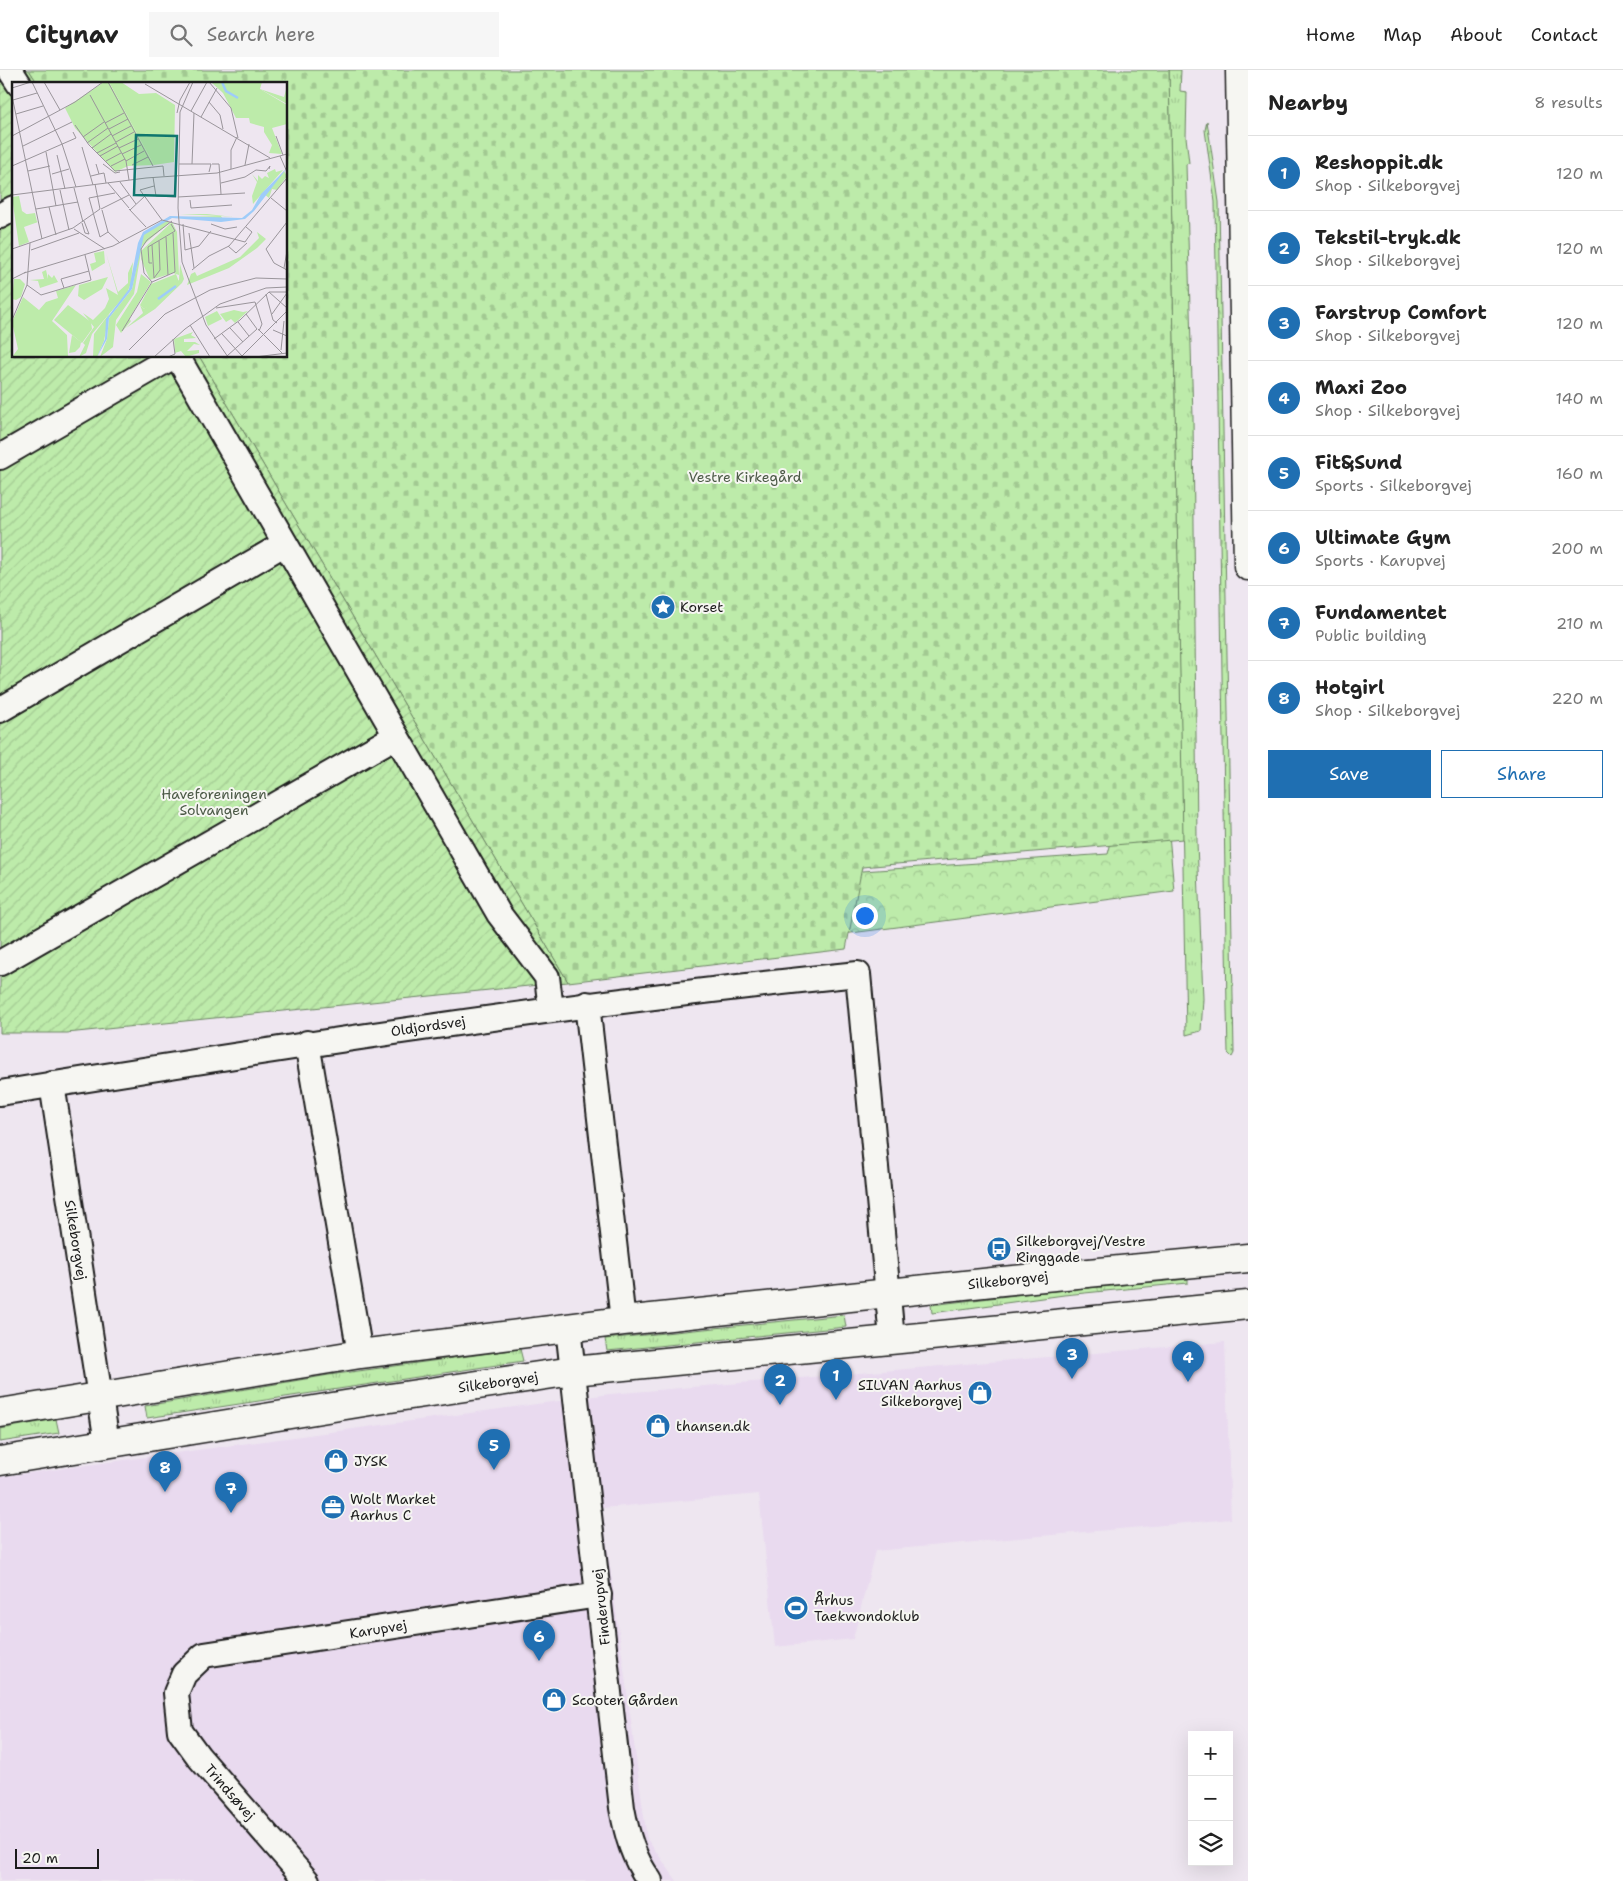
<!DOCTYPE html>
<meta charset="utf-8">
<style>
:root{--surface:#fff;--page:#f6f6f6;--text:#222;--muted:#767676;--line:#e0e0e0;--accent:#1f6fb2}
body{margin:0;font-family:"Shantell Sans",sans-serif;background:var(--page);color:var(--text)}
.controls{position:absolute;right:15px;bottom:15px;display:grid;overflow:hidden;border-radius:0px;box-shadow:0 5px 20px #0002}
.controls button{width:45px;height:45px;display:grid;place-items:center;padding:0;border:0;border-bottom:1px solid var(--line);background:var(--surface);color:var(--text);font:25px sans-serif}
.scale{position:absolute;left:15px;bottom:12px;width:84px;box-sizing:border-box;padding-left:5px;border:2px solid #1c1c1c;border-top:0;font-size:14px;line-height:18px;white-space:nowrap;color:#1c1c1c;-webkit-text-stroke:4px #f6f6f2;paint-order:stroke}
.you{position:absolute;left:864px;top:845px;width:18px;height:18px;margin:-12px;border:4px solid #fff;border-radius:50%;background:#1a73e8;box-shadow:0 0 0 8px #1a73e833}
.badge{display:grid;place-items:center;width:32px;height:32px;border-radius:50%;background:var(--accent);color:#fff;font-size:16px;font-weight:700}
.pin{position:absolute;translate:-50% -41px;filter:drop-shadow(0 1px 2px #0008)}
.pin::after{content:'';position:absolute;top:26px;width:18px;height:15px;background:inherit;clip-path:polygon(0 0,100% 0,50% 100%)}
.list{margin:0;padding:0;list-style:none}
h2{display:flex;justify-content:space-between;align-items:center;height:65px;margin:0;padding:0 20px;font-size:21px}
h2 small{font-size:16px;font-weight:400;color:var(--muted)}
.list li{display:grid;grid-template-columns:32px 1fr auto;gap:15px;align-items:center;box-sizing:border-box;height:75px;padding:0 20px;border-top:1px solid var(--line)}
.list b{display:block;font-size:19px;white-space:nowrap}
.list p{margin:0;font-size:16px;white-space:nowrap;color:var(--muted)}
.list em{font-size:16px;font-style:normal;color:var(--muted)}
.actions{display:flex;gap:10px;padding:15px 20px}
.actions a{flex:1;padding:11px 0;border:1px solid var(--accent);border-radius:0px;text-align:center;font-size:18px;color:var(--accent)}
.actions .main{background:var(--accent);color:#fff}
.icon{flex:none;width:28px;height:28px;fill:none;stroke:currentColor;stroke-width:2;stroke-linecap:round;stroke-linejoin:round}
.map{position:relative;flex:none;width:1248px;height:1811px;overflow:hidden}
header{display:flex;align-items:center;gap:30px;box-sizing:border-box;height:70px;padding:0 25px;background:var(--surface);border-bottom:1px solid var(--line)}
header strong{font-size:24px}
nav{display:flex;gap:28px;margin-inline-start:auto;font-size:18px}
.search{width:350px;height:45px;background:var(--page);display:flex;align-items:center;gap:12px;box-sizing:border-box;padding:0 18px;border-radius:0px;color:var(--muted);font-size:19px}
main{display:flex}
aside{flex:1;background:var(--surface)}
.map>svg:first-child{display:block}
.built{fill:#e9daef}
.grass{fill:url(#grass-tufts);stroke:#6c8463}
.forest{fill:url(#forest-crowns);stroke:#6c8463}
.cemetery{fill:url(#cemetery-stones);stroke:#6c8463}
.garden{fill:url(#garden-furrows);stroke:#6c8463}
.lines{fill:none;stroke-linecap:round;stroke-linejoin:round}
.street-casing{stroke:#1c1c1c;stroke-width:28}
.secondary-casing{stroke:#1c1c1c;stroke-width:31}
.street{stroke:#f6f6f2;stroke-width:24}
.secondary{stroke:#f6f6f2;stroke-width:28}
.labels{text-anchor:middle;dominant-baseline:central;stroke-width:4;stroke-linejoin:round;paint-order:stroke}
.park-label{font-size:14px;fill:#4c5a47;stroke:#f6f6f2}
.poi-label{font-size:14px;fill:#1c1c1c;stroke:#f6f6f2;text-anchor:start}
.street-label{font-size:14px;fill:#1c1c1c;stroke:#f6f6f2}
.inset-river{fill:none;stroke:#9eccf9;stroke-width:2.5}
.inset-road{fill:none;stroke:#9a959b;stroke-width:1}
.view{fill:#0f766e;fill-opacity:0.15;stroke:#0f766e;stroke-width:2.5}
.inset-edge{fill:none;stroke:#1c1c1c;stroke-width:2.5}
</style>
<header>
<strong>Citynav</strong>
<div class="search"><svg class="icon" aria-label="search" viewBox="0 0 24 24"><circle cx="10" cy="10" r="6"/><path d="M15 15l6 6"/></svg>Search here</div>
<nav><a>Home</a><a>Map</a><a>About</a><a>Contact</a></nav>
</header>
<main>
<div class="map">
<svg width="1248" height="1811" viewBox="0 0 1248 1811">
<defs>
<pattern id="grass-tufts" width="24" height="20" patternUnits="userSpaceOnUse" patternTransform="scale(1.25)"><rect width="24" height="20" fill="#bdebaa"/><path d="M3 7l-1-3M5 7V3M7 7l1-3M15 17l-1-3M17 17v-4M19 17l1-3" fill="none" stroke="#a2c992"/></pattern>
<pattern id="forest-crowns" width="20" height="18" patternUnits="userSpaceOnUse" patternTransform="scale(1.25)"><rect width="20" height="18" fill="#bdebaa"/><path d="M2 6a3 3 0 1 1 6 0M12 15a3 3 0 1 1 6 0" fill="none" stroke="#a2c992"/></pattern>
<pattern id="cemetery-stones" width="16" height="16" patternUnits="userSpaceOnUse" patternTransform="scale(1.25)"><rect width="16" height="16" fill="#bdebaa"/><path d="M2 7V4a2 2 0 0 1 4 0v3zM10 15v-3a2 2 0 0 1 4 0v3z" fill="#a2c992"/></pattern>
<pattern id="garden-furrows" width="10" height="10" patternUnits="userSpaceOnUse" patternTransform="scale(1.25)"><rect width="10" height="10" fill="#bdebaa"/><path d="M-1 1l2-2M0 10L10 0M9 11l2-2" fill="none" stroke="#a2c992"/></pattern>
</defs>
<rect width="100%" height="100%" fill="#eee6f0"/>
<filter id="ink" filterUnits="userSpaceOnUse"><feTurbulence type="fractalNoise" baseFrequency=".02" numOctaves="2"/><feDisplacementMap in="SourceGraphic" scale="10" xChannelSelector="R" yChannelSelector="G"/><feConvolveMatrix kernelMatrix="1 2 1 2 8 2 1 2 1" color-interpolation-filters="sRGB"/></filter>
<g filter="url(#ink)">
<path class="built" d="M 1225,1272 L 1231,1449 L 875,1481 L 853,1569 L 775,1577 L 759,1424 L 602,1438 L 647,1769 L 677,1811 L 0,1811 L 0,1407 L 610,1324 Z"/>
<g class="grass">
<path d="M 1169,0 L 1181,0 L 1180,21 L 1187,22 L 1186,67 L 1189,93 L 1186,94 L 1193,348 L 1197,772 L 1203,929 L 1201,961 L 1186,965 Z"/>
<path d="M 1207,51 L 1219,132 L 1234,983 L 1232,987 L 1228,983 L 1227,939 L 1215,132 L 1205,60 Z"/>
<path d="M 1188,1209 L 1188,1213 L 1064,1225 L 932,1243 L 931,1235 L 1033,1223 Z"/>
<path d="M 844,1245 L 846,1257 L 607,1281 L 605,1269 Z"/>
<path d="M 520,1279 L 523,1291 L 147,1348 L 145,1336 L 329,1305 Z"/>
<path d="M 56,1349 L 59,1363 L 0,1372 L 0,1359 Z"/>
</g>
<path class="forest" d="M 1117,749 L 1168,753 L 1174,821 L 590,897 L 834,803 L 1108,784 Z"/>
<path class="cemetery" d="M 29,0 L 1169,0 L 1183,769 L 862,797 L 846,879 L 568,912 L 199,286 L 286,286 L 286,14 L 38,14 Z"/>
<path class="garden" d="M 0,0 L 29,0 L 38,14 L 14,14 L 14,286 L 199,286 L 568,912 L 67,963 L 0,963 Z"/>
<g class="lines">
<defs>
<g id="street">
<path d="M 10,0 L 19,14"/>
<path d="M 0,146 L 14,138"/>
<path d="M 177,286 L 499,844 L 547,907 L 551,939"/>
<path d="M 0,387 L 174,286"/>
<path d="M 0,640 L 284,474"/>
<path d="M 0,893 L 396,666"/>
<path d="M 587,934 L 623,1251"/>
<path d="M 307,973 L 360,1284"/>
<path d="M 52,1014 L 107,1373"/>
<path d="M 0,1023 C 285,977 571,933 858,904 L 892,1269"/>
<path d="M 568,1258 L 622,1738 C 627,1765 633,1788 650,1811"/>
<path d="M 307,1811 L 199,1687 L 180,1661 L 176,1623 L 184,1604 L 204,1585 L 599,1525"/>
</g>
<g id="secondary">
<path d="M 1240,0 L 1248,496"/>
<path d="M 0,1343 L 360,1284 L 623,1251 L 1002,1211 L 1248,1188"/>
<path d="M 0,1391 L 370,1331 L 573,1301 L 1248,1235"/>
</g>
</defs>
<use href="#street" class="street-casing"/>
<use href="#secondary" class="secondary-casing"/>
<use href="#street" class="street"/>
<use href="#secondary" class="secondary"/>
</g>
</g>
<defs>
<symbol id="sight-disc" viewBox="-11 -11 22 22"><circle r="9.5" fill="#1f6fb2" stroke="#f6f6f2"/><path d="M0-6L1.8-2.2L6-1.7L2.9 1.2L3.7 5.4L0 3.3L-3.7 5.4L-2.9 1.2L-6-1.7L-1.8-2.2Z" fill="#fff"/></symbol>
<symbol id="bus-disc" viewBox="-11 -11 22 22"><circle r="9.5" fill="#1f6fb2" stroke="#f6f6f2"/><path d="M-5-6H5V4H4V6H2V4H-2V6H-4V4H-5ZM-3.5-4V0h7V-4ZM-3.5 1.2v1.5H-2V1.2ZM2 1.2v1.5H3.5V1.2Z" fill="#fff"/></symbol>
<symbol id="shop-disc" viewBox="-11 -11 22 22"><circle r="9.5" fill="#1f6fb2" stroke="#f6f6f2"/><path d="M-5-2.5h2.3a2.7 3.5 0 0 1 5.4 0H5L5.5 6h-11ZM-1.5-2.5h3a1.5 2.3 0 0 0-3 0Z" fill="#fff"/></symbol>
<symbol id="office-disc" viewBox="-11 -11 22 22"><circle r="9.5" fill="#1f6fb2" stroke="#f6f6f2"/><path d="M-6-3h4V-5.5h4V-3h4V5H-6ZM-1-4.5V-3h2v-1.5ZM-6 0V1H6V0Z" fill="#fff"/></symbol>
<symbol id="stadium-disc" viewBox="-11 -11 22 22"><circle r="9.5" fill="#1f6fb2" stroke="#f6f6f2"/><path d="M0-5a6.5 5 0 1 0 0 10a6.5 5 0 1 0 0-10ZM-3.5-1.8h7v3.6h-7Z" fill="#fff"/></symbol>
</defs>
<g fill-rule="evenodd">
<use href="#sight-disc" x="649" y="523" width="28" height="28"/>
<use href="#bus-disc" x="985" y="1165" width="28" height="28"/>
<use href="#shop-disc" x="966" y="1309" width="28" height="28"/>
<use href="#shop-disc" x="644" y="1342" width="28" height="28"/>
<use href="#shop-disc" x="322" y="1377" width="28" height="28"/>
<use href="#office-disc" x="319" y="1423" width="28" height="28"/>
<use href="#stadium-disc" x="782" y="1524" width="28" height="28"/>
<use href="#shop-disc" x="540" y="1616" width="28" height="28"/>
</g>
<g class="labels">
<g class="park-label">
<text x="745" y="407">Vestre Kirkegård</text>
<text x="214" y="724">Haveforeningen<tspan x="214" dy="16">Solvangen</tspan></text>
</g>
<g class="poi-label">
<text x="680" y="537">Korset</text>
<text x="1016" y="1171">Silkeborgvej/Vestre<tspan x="1016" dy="16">Ringgade</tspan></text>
<text x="962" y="1315" text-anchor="end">SILVAN Aarhus<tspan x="962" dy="16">Silkeborgvej</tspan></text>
<text x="676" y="1356">thansen.dk</text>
<text x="354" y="1391">JYSK</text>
<text x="350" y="1429">Wolt Market<tspan x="350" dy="16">Aarhus C</tspan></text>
<text x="814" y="1530">Århus<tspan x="814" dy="16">Taekwondoklub</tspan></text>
<text x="572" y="1630">Scooter Gården</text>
</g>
<g class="street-label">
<text transform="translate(428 956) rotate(-8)">Oldjordsvej</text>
<text transform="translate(76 1170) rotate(81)">Silkeborgvej</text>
<text transform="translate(1008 1210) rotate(-6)">Silkeborgvej</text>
<text transform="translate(498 1312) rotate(-8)">Silkeborgvej</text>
<text transform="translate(601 1537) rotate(-96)">Finderupvej</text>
<text transform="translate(378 1559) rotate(-9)">Karupvej</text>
<text transform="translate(230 1722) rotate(49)">Trindsøvej</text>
</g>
</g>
<g transform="translate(12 12)">
<rect width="275" height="275" fill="#eee6f0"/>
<path d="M 275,4 L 275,22 L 248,7 L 272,15 ZM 92,169 L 93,181 L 80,189 L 78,182 L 84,180 L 82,171 ZM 96,195 L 90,207 L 72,218 L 66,214 L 67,203 ZM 181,250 L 179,253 L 184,256 L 172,257 L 172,260 L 183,260 L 188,263 L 182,262 L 175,269 L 187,268 L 187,271 L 174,275 L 169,269 L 163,271 L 162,257 ZM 60,253 L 69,260 L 68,265 L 63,270 L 57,271 Z" fill="#bdebaa"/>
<path d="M 168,132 L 195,132 L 222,135 L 209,134 L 211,137 L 168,135 L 208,134 ZM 94,171 L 106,210 L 116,201 L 116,191 L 121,180 L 119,201 L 115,211 L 80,252 L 74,271 L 67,275 L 73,263 L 71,261 L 82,245 L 71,231 L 81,238 L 93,226 L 97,217 L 94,206 L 106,213 ZM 168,182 L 172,197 L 170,201 L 143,227 L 114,246 L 131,231 L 128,223 L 132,227 L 167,198 Z" fill="#bdebaa"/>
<path d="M 153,139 L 158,140 L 130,164 L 122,212 L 104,238 L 101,265 L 88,275 L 95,257 L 97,236 L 120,207 L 131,153 ZM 97,232 L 92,259 L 85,275 L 81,275 L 82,252 Z" fill="#bdebaa"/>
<path d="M 97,0 L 109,0 L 127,12 L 144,11 L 163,23 L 162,80 L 142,83 Z" fill="#bdebaa"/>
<path d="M 199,0 L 250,0 L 248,7 L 275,23 L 275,42 L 260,46 L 270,72 L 257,71 L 260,63 L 252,50 L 252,45 L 238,41 L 237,36 L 224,36 L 211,11 ZM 263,87 L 264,90 L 271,88 L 241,122 L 240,114 L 245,100 L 240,92 L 246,99 L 246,93 L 250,97 L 253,94 L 257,96 L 255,91 ZM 272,89 L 275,94 L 265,108 L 260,107 L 257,116 L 252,112 ZM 7,114 L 10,129 L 26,140 L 12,145 L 17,160 L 7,164 L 0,115 ZM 245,150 L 254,157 L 245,166 L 217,186 L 175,203 L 179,192 L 183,190 L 185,194 L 228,175 L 247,156 ZM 34,188 L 36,197 L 36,192 L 40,196 L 42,193 L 46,200 L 28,206 L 26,199 L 18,198 L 32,197 L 30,190 ZM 164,192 L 167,200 L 142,221 L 132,227 L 128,223 L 139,202 ZM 222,228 L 231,230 L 236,229 L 223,241 L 219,237 L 214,240 L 208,232 Z" fill="#bdebaa"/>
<path d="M 92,0 L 97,0 L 142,83 L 116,84 L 103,90 L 63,46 L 53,26 ZM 160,140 L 165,150 L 167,193 L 161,191 L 138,198 L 129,177 L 130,168 ZM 129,192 L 139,200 L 117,237 L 119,239 L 109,251 L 104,243 L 125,210 ZM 64,203 L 40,239 L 55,253 L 56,275 L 0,275 L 6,267 L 0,240 L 11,215 L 27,228 L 34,220 L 46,216 L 44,209 Z" fill="#bdebaa"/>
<path d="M 23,131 L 25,140 L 11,143 L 9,133 ZM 2,197 L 8,197 L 13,202 L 9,215 L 4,218 L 0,217 ZM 56,223 L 79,240 L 80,247 L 70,261 L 42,238 ZM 205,229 L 210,237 L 196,244 L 193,235 Z" fill="#bdebaa"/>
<path d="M 275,86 L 242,129 L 233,137 L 209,140 L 160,136 L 132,153 L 120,207 L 97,236 L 95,257 L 85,275 L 93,257 L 94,237 L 117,207 L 126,161 L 131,150 L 158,134 L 230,136 L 240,128 L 249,112 Z" fill="#9eccf9"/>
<path class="inset-river" d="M 210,0 L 214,9 L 226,16M 146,217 L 164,204"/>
<path class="inset-road" d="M 20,0 L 50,62 L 64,105M 32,0 L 48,28M 96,0 L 141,84M 181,0 L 168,30 L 166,126 L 170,180 L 194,243 L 216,275M 197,0 L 219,26 L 226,56M 133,2 L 258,76M 0,6 L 19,0M 78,13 L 114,79 L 117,98M 0,14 L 30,157M 1,18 L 25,11M 197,20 L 208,33 L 211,47M 179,29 L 195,0M 165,31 L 168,18 L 178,0M 4,32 L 31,24M 189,35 L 205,6M 93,41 L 112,31M 63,43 L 77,63 L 103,89 L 151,84 L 152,94M 97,47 L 116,37M 0,54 L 63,20 L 91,0M 100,54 L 119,44M 264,54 L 271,73M 71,55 L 92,40M 104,60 L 122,50M 75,61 L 96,46M 11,64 L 60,40M 70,65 L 81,103M 80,66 L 99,52M 107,66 L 126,57M 34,70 L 44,124M 85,71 L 104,61M 110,72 L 129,63M 45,73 L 53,107M 88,74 L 106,64M 268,74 L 275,90M 94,79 L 109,71M 114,79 L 132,69M 91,82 L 103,91 L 108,90M 167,82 L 199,82 L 197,90M 180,82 L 182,31M 200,82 L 207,82 L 209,112M 120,83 L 136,75M 233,83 L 237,62M 0,84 L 64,56 L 61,50M 99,84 L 113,77M 219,87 L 219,68 L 225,55M 16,89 L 38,84M 40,92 L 57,87M 87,92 L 92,91 L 94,101M 79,94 L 87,92 L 84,82M 141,95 L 144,114 L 164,115M 108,100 L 124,122M 96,101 L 117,126M 209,101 L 233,95 L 244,88 L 254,89 L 258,84 L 257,87M 142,104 L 128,108 L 150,138M 62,106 L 71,140M 48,108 L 57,148M 0,113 L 134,96 L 205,91 L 275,72M 166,115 L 233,111M 259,116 L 275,129M 178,118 L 179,126 L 220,123M 37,125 L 44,153M 24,127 L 66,120M 89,127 L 117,113M 117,127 L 134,145M 90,128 L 96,150 L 108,161M 118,128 L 133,114M 275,140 L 254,167 L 262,181 L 275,188M 70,141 L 73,151 L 77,152 L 72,139M 171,142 L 173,168 L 187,164 L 199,149M 199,142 L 213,147 L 225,145M 62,147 L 93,167M 96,150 L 88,155 L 77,116 L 103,111M 161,151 L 163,190M 177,151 L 182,186M 154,155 L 156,193M 233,160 L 240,150 L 234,145M 140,163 L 142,196 L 148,188 L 147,159M 216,164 L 224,171 L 235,161M 0,167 L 61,146 L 88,127 L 83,102M 19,168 L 67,151M 140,181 L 137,181 L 136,165 L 163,149 L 159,142M 272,186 L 275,169M 180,188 L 197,174 L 217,164 L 275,96M 12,191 L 101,164 L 150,138 L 233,160M 0,197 L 14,190M 140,200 L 132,191 L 129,167 L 135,158 L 160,139M 15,203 L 29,213 L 79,198 L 73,173M 52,206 L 49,197 L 77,189M 257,210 L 275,226M 257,210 L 275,210M 254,212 L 261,238 L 265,241M 243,220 L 250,242 L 247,249M 204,226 L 243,220M 234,232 L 245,247M 260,232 L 275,211M 0,238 L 15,203 L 18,161M 226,240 L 237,254M 178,243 L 198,275M 218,246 L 231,260M 246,247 L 270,271M 261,248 L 275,254M 110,249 L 140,200 L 163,190M 210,252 L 230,274M 202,257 L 228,238 L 257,210M 117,268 L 153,232 L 198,208 L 244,196 L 275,197M 269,268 L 272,239M 215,274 L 245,247M 142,275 L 173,247 L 208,222 L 254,206 L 275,205M 156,275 L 163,272 L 161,257M 229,275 L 275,229M 243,275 L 275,271"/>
<path class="view" d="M 124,53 L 165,54 L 163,114 L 122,113 Z"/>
<rect width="275" height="275" class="inset-edge"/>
</g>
</svg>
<div class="controls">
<button>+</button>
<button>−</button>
<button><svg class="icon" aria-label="layers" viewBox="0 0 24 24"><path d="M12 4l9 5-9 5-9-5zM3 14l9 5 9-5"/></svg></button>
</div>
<div class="scale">20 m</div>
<div class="you"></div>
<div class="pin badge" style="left:836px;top:1330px">1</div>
<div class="pin badge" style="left:780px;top:1335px">2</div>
<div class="pin badge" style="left:1072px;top:1309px">3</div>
<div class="pin badge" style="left:1188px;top:1312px">4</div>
<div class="pin badge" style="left:494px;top:1400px">5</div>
<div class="pin badge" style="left:539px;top:1591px">6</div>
<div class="pin badge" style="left:231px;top:1443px">7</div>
<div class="pin badge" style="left:165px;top:1422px">8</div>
</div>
<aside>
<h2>Nearby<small>8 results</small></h2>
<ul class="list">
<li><span class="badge">1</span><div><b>Reshoppit.dk</b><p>Shop · Silkeborgvej</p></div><em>120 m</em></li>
<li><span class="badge">2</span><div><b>Tekstil-tryk.dk</b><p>Shop · Silkeborgvej</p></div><em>120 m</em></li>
<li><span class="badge">3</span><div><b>Farstrup Comfort</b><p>Shop · Silkeborgvej</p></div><em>120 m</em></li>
<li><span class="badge">4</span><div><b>Maxi Zoo</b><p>Shop · Silkeborgvej</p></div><em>140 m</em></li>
<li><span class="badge">5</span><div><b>Fit&amp;Sund</b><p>Sports · Silkeborgvej</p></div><em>160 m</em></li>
<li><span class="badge">6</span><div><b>Ultimate Gym</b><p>Sports · Karupvej</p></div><em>200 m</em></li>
<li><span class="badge">7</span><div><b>Fundamentet</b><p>Public building</p></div><em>210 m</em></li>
<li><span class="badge">8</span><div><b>Hotgirl</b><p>Shop · Silkeborgvej</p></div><em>220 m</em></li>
</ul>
<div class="actions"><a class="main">Save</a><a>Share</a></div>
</aside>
</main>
